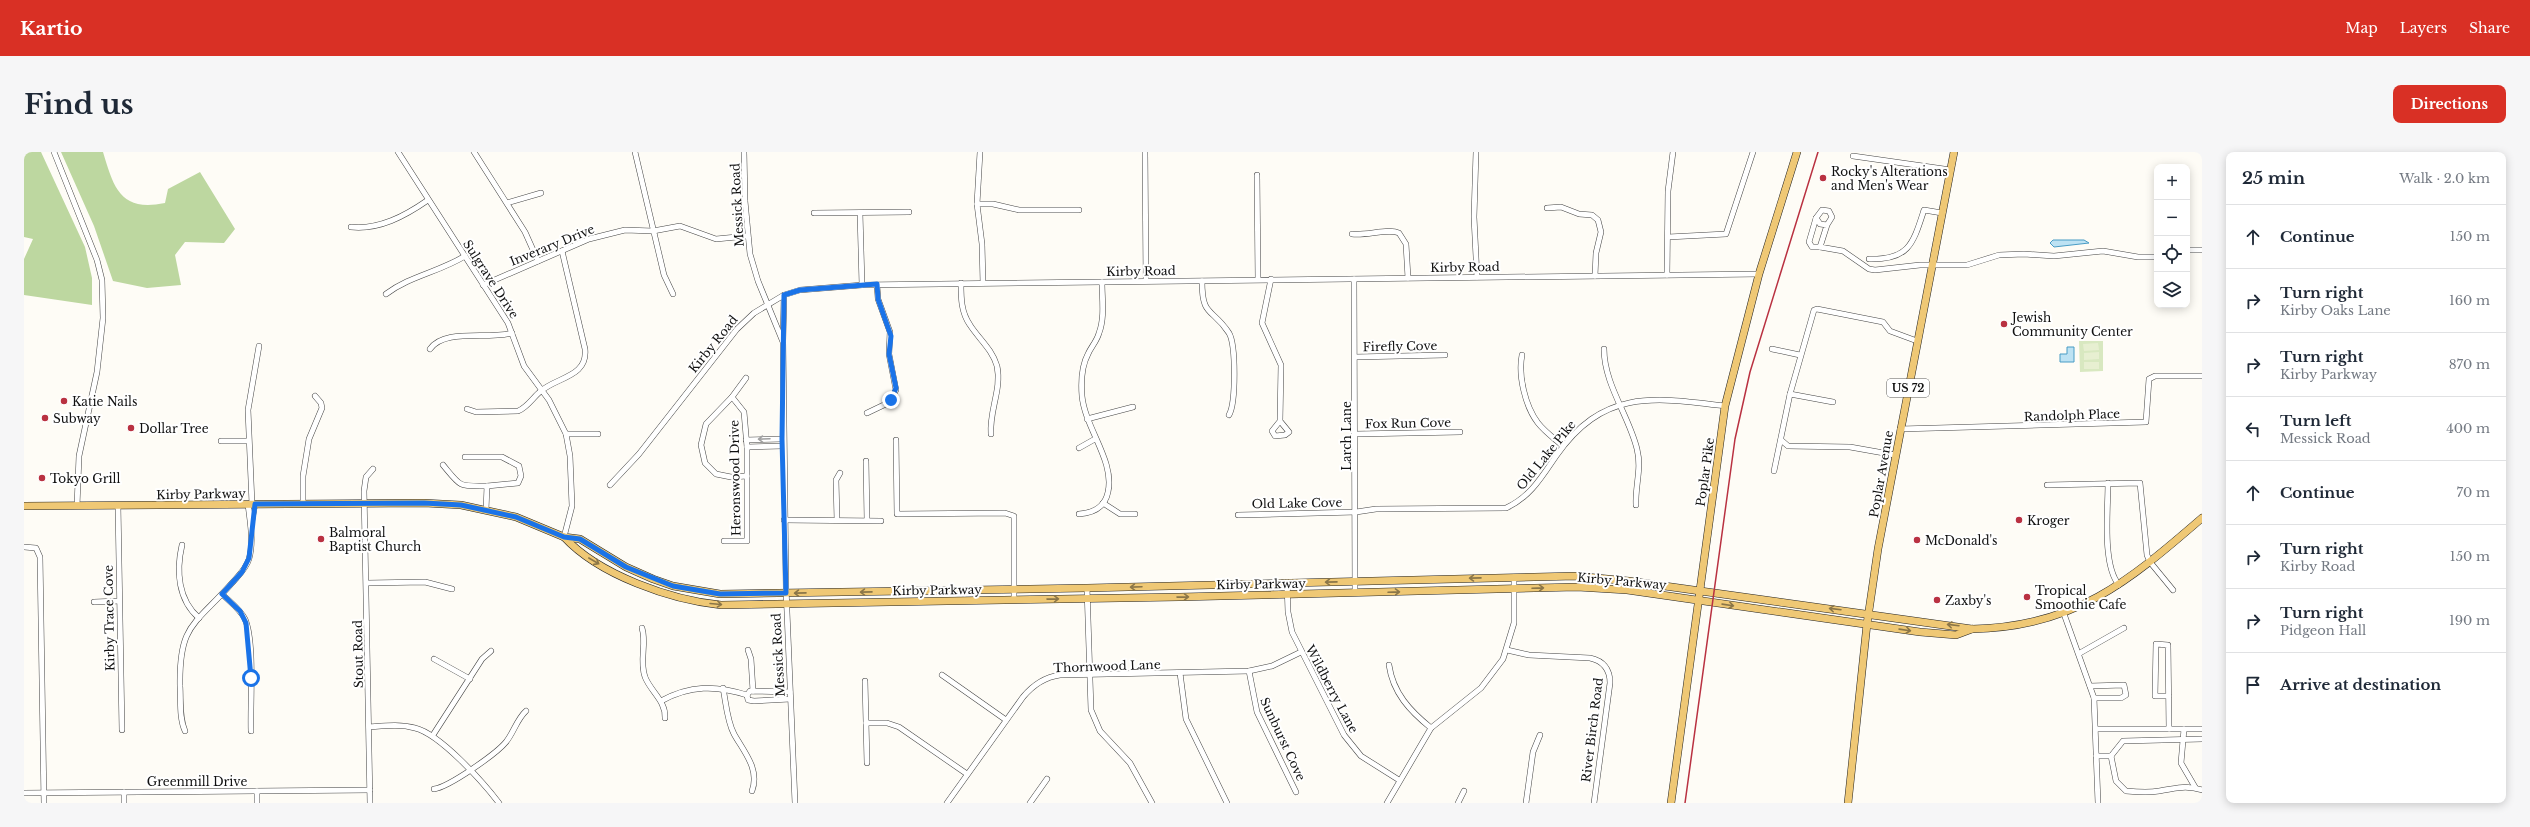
<!DOCTYPE html>
<meta charset="utf-8">
<style>
:root{--surface:#fff;--page:#f6f6f7;--text:#1f2937;--muted:#747a83;--line:#e0e1e3;--accent:#d93025}
body{margin:0;font-family:"Libre Baskerville",serif;background:var(--page);color:var(--text)}
.controls{position:absolute;right:12px;top:12px;display:grid;overflow:hidden;border-radius:8px;box-shadow:0 2px 10px #0003}
.controls button{width:36px;height:36px;display:grid;place-items:center;padding:0;border:0;border-bottom:1px solid var(--line);background:var(--surface);color:var(--text);font:20px sans-serif}
.stop{position:absolute;width:12px;height:12px;margin:-9px;border:3px solid #1a73e8;border-radius:50%;background:#fff}
.stop.end{background:#1a73e8;border-color:#fff;box-shadow:0 1px 4px #0008}
.list{margin:0;padding:0;list-style:none}
h2{display:flex;justify-content:space-between;align-items:center;height:52px;margin:0;padding:0 16px;font-size:17px}
h2 small{font-size:13px;font-weight:400;color:var(--muted)}
.list li{display:grid;grid-template-columns:26px 1fr auto;gap:12px;align-items:center;box-sizing:border-box;height:64px;padding:0 16px;border-top:1px solid var(--line)}
.list b{display:block;font-size:15px;white-space:nowrap}
.list p{margin:0;font-size:13px;white-space:nowrap;color:var(--muted)}
.list em{font-size:13px;font-style:normal;color:var(--muted)}
.icon{flex:none;width:22px;height:22px;fill:none;stroke:currentColor;stroke-width:2;stroke-linecap:round;stroke-linejoin:round}
.map{position:relative;flex:none;width:2178px;height:651px;overflow:hidden;border-radius:8px}
header{display:flex;align-items:center;gap:24px;box-sizing:border-box;height:56px;padding:0 20px;background:var(--accent);color:#fff}
header strong{font-size:19px}
nav{display:flex;gap:22px;margin-inline-start:auto;font-size:14px}
.intro{display:flex;align-items:center;justify-content:space-between;box-sizing:border-box;height:96px;padding:0 24px}
h1{margin:0;font-size:28px}
.button{padding:10px 18px;border-radius:8px;background:var(--accent);color:#fff;font-size:14px;font-weight:700}
main{display:flex;gap:24px;padding:0 24px}
aside{flex:1;background:var(--surface);border-radius:8px;box-shadow:0 2px 10px #0003}
.map>svg:first-child{display:block}
.green{fill:#d8e8c0}
.forest{fill:#bdd7a0}
.pitch{fill:#e7efd1}
.water{fill:#bde2f3;stroke:#499cc5}
.lines{fill:none;stroke-linecap:round;stroke-linejoin:round}
.minor-casing{stroke:#444;stroke-width:6}
.major-casing{stroke:#222;stroke-width:8}
.minor{stroke:#fff;stroke-width:5}
.major{stroke:#efc875;stroke-width:7}
.rail{stroke:#b93141;stroke-width:1.5}
.oneway{stroke:#a0a0a0}
.oneway2{stroke:#8b7648}
.route{stroke:#1a73e8;stroke-width:5}
.poi-dot{fill:#b93141;stroke:#fff;stroke-width:1.5}
.labels{text-anchor:middle;dominant-baseline:central;stroke-width:4;stroke-linejoin:round;paint-order:stroke}
.shield{fill:#fff;stroke:#585858;stroke-width:1}
.shield-label{font-size:11px;font-weight:bold;fill:#111}
.poi-label{font-size:12px;fill:#111;stroke:#fff;text-anchor:start}
.street-label{font-size:12px;fill:#111;stroke:#fff}
</style>
<header>
<strong>Kartio</strong>
<nav><a>Map</a><a>Layers</a><a>Share</a></nav>
</header>
<div class="intro"><h1>Find us</h1><a class="button">Directions</a></div>
<main>
<div class="map">
<svg width="2178" height="651" viewBox="0 0 2178 651">
<rect width="100%" height="100%" fill="#fefcf6"/>
<path class="green" d="M 2055,189 L 2079,189 L 2079,219 L 2056,220 Z"/>
<g class="forest">
<path d="M 0,0 L 17,0 L 61,95 L 68,126 L 68,153 L 0,143 L 0,107 L 9,87 L 0,85 Z"/>
<path d="M 37,0 L 79,0 C 90,37 97,60 141,51 L 144,37 L 176,20 L 211,77 L 200,91 L 161,90 L 151,103 L 157,133 L 123,136 L 89,129 L 70,74 Z"/>
</g>
<g class="pitch">
<path d="M 2074,191 L 2075,198 L 2060,199 L 2059,192 Z"/>
<path d="M 2075,200 L 2075,207 L 2060,208 L 2060,201 Z"/>
<rect x="2060" y="210" width="15" height="7"/>
</g>
<g class="water">
<path d="M 2029,88 L 2060,88 L 2065,91 L 2030,95 L 2026,91 Z"/>
<path d="M 2043,195 L 2050,195 L 2050,210 L 2036,210 L 2036,202 L 2043,202 Z"/>
</g>
<g class="lines">
<defs>
<g id="minor">
<path d="M 30,0 L 73,108 L 78,128 L 79,166 L 73,220 L 55,304 L 53,354"/>
<path d="M 374,0 L 484,171 L 500,214 L 525,248 L 542,282 L 546,304 L 548,354 L 540,385"/>
<path d="M 450,0 L 501,80 L 514,109"/>
<path d="M 611,0 L 640,123 L 649,142"/>
<path d="M 720,0 L 721,49 L 726,102 L 734,129 L 759,190 L 762,436 L 771,651"/>
<path d="M 956,0 L 953,52 L 958,92 L 959,131"/>
<path d="M 1121,0 L 1122,129"/>
<path d="M 1452,0 L 1450,65 L 1453,125"/>
<path d="M 1829,4 L 1927,18"/>
<path d="M 1233,23 L 1234,127"/>
<path d="M 483,51 L 517,41"/>
<path d="M 953,52 L 969,52 L 995,58 L 1055,58"/>
<path d="M 1523,56 L 1537,55 L 1555,62 L 1568,63 L 1574,68 L 1577,80 L 1572,101 L 1571,124"/>
<path d="M 790,61 L 885,60"/>
<path d="M 836,61 L 838,133"/>
<path d="M 1792,66 L 1785,90 L 1788,95 L 1796,95"/>
<path d="M 1803,73 L 1796,72 L 1792,66 L 1798,58 L 1805,59 L 1808,65 L 1803,73 L 1796,95 L 1819,99 L 1845,117 L 1851,118 L 1896,113 L 1943,113 L 1975,103 L 2000,102 L 2030,104 L 2079,99 L 2114,105 L 2133,105"/>
<path d="M 327,75 C 355,78 381,64 404,48"/>
<path d="M 1328,82 C 1343,84 1364,76 1375,81 L 1382,92 L 1384,126"/>
<path d="M 1644,85 L 1702,82 L 1729,0"/>
<path d="M 2163,98 L 2178,98"/>
<path d="M 1845,107 C 1885,108 1889,92 1900,58 L 1918,61"/>
<path d="M 1643,123 L 1644,39 L 1649,0"/>
<path d="M 1247,127 L 1238,171 L 1257,213 L 1256,269 L 1265,280 L 1261,283 L 1251,284 L 1248,279 L 1256,269"/>
<path d="M 1330,127 L 1331,441"/>
<path d="M 1178,129 C 1178,166 1188,155 1205,181 C 1212,193 1212,251 1205,263"/>
<path d="M 937,131 C 937,146 937,160 946,173 C 955,187 968,197 973,214 C 978,237 965,259 967,282"/>
<path d="M 459,133 L 565,87 L 601,78 L 629,79 L 656,74 L 692,87 L 723,84"/>
<path d="M 362,142 C 386,124 415,120 441,104"/>
<path d="M 759,189 L 760,143"/>
<path d="M 406,197 C 421,176 463,188 488,181"/>
<path d="M 1580,197 C 1580,232 1605,264 1613,297 C 1618,316 1611,334 1612,353"/>
<path d="M 1748,197 L 1776,203"/>
<path d="M 1498,203 C 1494,223 1501,254 1514,271 C 1521,280 1531,287 1539,294"/>
<path d="M 1331,205 L 1421,203"/>
<path d="M 722,226 L 708,245 L 682,272 L 677,293 L 681,311 L 692,322 L 707,325 L 723,324"/>
<path d="M 1766,242 L 1809,250"/>
<path d="M 443,257 L 452,260 L 494,259 C 504,255 509,245 517,239 C 533,225 564,225 561,197 L 538,99"/>
<path d="M 843,261 L 866,250 L 872,238 L 865,202 L 866,180 L 854,147 L 853,133"/>
<path d="M 1063,267 L 1109,255"/>
<path d="M 1876,277 L 2122,270 L 2125,227 L 2131,224 L 2178,224"/>
<path d="M 542,282 L 574,282"/>
<path d="M 1332,282 L 1436,280"/>
<path d="M 722,288 L 758,287"/>
<path d="M 872,288 L 873,362 L 981,361 L 990,364 L 990,447"/>
<path d="M 1757,288 L 1764,294 L 1826,295 L 1871,303"/>
<path d="M 197,289 L 224,289"/>
<path d="M 723,295 L 758,294"/>
<path d="M 1055,296 L 1071,287"/>
<path d="M 441,305 L 478,305 L 495,314 L 497,324 L 494,331 L 463,334"/>
<path d="M 842,309 L 843,368"/>
<path d="M 419,313 C 438,336 434,334 463,334 L 462,358"/>
<path d="M 1750,319 L 1766,242 L 1790,158 L 1793,157 L 1859,170 L 1866,179 L 1893,189"/>
<path d="M 2084,331 C 2084,358 2078,413 2095,433"/>
<path d="M 586,333 L 615,302 L 713,177 L 730,161 L 760,143 L 776,138 L 838,133 L 1735,122"/>
<path d="M 2023,333 L 2116,331 L 2123,403 L 2126,410 L 2149,438"/>
<path d="M 1079,351 L 1096,362 L 1111,362"/>
<path d="M 228,352 L 224,258 L 235,194"/>
<path d="M 279,352 L 279,324 L 285,287 L 298,256 L 297,251 L 291,244"/>
<path d="M 94,354 L 98,578"/>
<path d="M 1055,362 C 1069,361 1081,355 1084,340 C 1091,309 1061,276 1058,244 C 1057,231 1057,215 1064,202 C 1067,195 1073,189 1075,181 C 1081,165 1078,147 1078,130"/>
<path d="M 1214,363 L 1332,360 L 1352,357 L 1482,356 C 1506,345 1517,326 1532,304 C 1579,237 1629,245 1701,254"/>
<path d="M 760,368 L 857,369"/>
<path d="M 813,368 L 812,328 L 816,321"/>
<path d="M 227,374 L 231,352"/>
<path d="M 700,389 L 723,389 L 723,295 L 720,260 L 708,245"/>
<path d="M 158,393 C 152,419 154,448 175,466"/>
<path d="M 0,395 L 12,396 L 16,405 L 20,651"/>
<path d="M 343,431 L 401,430 L 428,437"/>
<path d="M 1263,431 L 1264,460 L 1268,480 L 1320,583 L 1337,604 L 1375,628"/>
<path d="M 1063,436 L 1067,558 L 1076,579 L 1106,611 L 1128,651"/>
<path d="M 198,442 C 206,450 216,457 221,467 C 231,490 226,552 227,579"/>
<path d="M 70,450 L 95,449"/>
<path d="M 2040,462 L 2070,546 L 2074,651"/>
<path d="M 618,476 C 623,492 615,508 621,525 C 627,540 642,549 641,566"/>
<path d="M 724,498 L 727,507 L 729,539"/>
<path d="M 1483,498 L 1505,503 L 1566,506 C 1580,509 1586,518 1586,531 L 1570,651"/>
<path d="M 2056,501 L 2100,476"/>
<path d="M 410,507 L 446,527"/>
<path d="M 1365,513 C 1369,541 1386,559 1407,576"/>
<path d="M 1225,519 L 1233,560 L 1272,640"/>
<path d="M 1156,521 L 1162,567 L 1203,651"/>
<path d="M 918,523 L 982,568"/>
<path d="M 841,529 L 843,611"/>
<path d="M 2066,534 L 2100,533 L 2102,543 L 2097,546 L 2070,546"/>
<path d="M 699,536 C 702,551 703,569 710,582 C 720,600 736,617 728,639"/>
<path d="M 723,543 L 724,548 L 730,549 L 766,547"/>
<path d="M 723,543 L 726,539 L 766,540"/>
<path d="M 2145,544 L 2131,544 L 2132,492 L 2144,493 L 2145,577"/>
<path d="M 637,549 C 666,533 692,533 723,543"/>
<path d="M 842,571 L 863,571 L 875,575 L 943,622"/>
<path d="M 345,575 C 360,574 376,572 391,576 C 416,582 459,630 475,651"/>
<path d="M 2073,577 L 2178,577"/>
<path d="M 2160,577 L 2157,611 L 2171,635"/>
<path d="M 161,579 C 155,566 157,549 156,534 C 155,472 170,474 208,431 C 214,424 222,417 225,407 C 230,390 226,370 224,352"/>
<path d="M 409,583 L 458,507 L 467,499"/>
<path d="M 2072,604 L 2087,604"/>
<path d="M 2087,604 L 2092,629 L 2102,639 C 2112,640 2125,641 2135,639 C 2151,636 2163,633 2178,638"/>
<path d="M 2087,604 L 2099,589 L 2178,587"/>
<path d="M 410,637 C 425,635 472,602 482,590 C 490,580 493,567 502,559"/>
<path d="M 233,639 L 233,651"/>
<path d="M 100,640 L 100,651"/>
<path d="M 0,641 L 346,638"/>
<path d="M 346,651 L 340,339 L 342,325 L 349,317"/>
<path d="M 923,651 L 999,545 C 1009,533 1021,525 1036,523 L 1225,519 L 1248,514 L 1277,500"/>
<path d="M 1006,651 L 1023,627"/>
<path d="M 1363,651 L 1407,576 L 1457,536 L 1479,507 L 1490,471 L 1490,425"/>
<path d="M 1434,651 L 1440,639"/>
<path d="M 1502,651 L 1509,600 L 1516,583"/>
</g>
<g id="major">
<path d="M 0,354 L 400,351 L 437,353 L 492,365 L 540,385 L 556,387 L 602,415 L 629,427 L 649,434 L 696,442 L 1063,436 L 1552,424 L 1605,429 L 1948,477 C 2051,475 2104,430 2178,366"/>
<path d="M 540,385 C 575,423 647,448 697,453 L 1155,445 L 1553,435 L 1603,438 L 1896,480 L 1932,483 L 1948,477"/>
<path d="M 1647,651 L 1701,254 L 1735,122 L 1773,0"/>
<path d="M 1824,651 L 1843,472 L 1854,397 L 1930,0"/>
</g>
</defs>
<use href="#minor" class="minor-casing"/>
<use href="#major" class="major-casing"/>
<use href="#minor" class="minor"/>
<use href="#major" class="major"/>
<path class="rail" d="M 1661,651 L 1711,287 L 1726,220 L 1794,0"/>
</g>
<defs><path id="oneway-shaft" d="M-6 0H5M1.5-3L5.5 0L1.5 3" fill="none" stroke-width="1.6" stroke-linecap="round" stroke-linejoin="round"/></defs>
<use class="oneway" href="#oneway-shaft" transform="translate(740 287) rotate(178)"/>
<g class="oneway2">
<use href="#oneway-shaft" transform="translate(570 409) rotate(30)"/>
<use href="#oneway-shaft" transform="translate(1451 426) rotate(179)"/>
<use href="#oneway-shaft" transform="translate(1307 430) rotate(179)"/>
<use href="#oneway-shaft" transform="translate(1112 435) rotate(178)"/>
<use href="#oneway-shaft" transform="translate(1514 436) rotate(-2)"/>
<use href="#oneway-shaft" transform="translate(842 440) rotate(179)"/>
<use href="#oneway-shaft" transform="translate(1370 440) rotate(-2)"/>
<use href="#oneway-shaft" transform="translate(776 441) rotate(179)"/>
<use href="#oneway-shaft" transform="translate(1159 445) rotate(-1)"/>
<use href="#oneway-shaft" transform="translate(1029 447) rotate(-1)"/>
<use href="#oneway-shaft" transform="translate(692 452) rotate(5)"/>
<use href="#oneway-shaft" transform="translate(1704 453) rotate(8)"/>
<use href="#oneway-shaft" transform="translate(1811 457) rotate(-173)"/>
<use href="#oneway-shaft" transform="translate(1929 473) rotate(-173)"/>
<use href="#oneway-shaft" transform="translate(1881 478) rotate(8)"/>
</g>
<g class="lines">
<path class="route" d="M 227,526 L 222,471 L 216,459 L 198,442 L 218,420 L 225,406 L 231,352 L 400,351 L 437,353 L 492,365 L 540,385 L 556,387 L 602,415 L 649,434 L 696,442 L 762,441 L 758,287 L 760,143 L 776,138 L 853,132 L 854,147 L 867,184 L 865,202 L 872,236 L 867,248"/>
</g>
<g class="poi-dot">
<circle cx="1799" cy="26" r="4"/>
<circle cx="1980" cy="172" r="4"/>
<circle cx="40" cy="249" r="4"/>
<circle cx="21" cy="266" r="4"/>
<circle cx="107" cy="276" r="4"/>
<circle cx="18" cy="326" r="4"/>
<circle cx="1995" cy="368" r="4"/>
<circle cx="297" cy="387" r="4"/>
<circle cx="1893" cy="388" r="4"/>
<circle cx="2003" cy="445" r="4"/>
<circle cx="1913" cy="448" r="4"/>
</g>
<g class="labels">
<rect class="shield" x="1863" y="227" width="42" height="18" rx="3"/>
<g class="shield-label">
<text x="1884" y="236">US 72</text>
</g>
<g class="poi-label">
<text x="1807" y="19">Rocky's Alterations<tspan x="1807" dy="14">and Men's Wear</tspan></text>
<text x="1988" y="165">Jewish<tspan x="1988" dy="14">Community Center</tspan></text>
<text x="48" y="249">Katie Nails</text>
<text x="29" y="266">Subway</text>
<text x="115" y="276">Dollar Tree</text>
<text x="26" y="326">Tokyo Grill</text>
<text x="2003" y="368">Kroger</text>
<text x="305" y="380">Balmoral<tspan x="305" dy="14">Baptist Church</tspan></text>
<text x="1901" y="388">McDonald's</text>
<text x="2011" y="438">Tropical<tspan x="2011" dy="14">Smoothie Cafe</tspan></text>
<text x="1921" y="448">Zaxby's</text>
</g>
<g class="street-label">
<text transform="translate(713 53) rotate(-93)">Messick Road</text>
<text transform="translate(528 93) rotate(-22)">Inverary Drive</text>
<text transform="translate(1441 115) rotate(-1)">Kirby Road</text>
<text transform="translate(1117 119) rotate(-1)">Kirby Road</text>
<text transform="translate(467 127) rotate(57)">Sulgrave Drive</text>
<text transform="translate(689 192) rotate(-51)">Kirby Road</text>
<text transform="translate(1376 194) rotate(-1)">Firefly Cove</text>
<text transform="translate(2048 263) rotate(-2)">Randolph Place</text>
<text transform="translate(1384 271) rotate(-1)">Fox Run Cove</text>
<text transform="translate(1322 284) rotate(-90)">Larch Lane</text>
<text transform="translate(1522 303) rotate(-51)">Old Lake Pike</text>
<text transform="translate(1681 320) rotate(-82)">Poplar Pike</text>
<text transform="translate(1857 322) rotate(-80)">Poplar Avenue</text>
<text transform="translate(711 326) rotate(-91)">Heronswood Drive</text>
<text transform="translate(177 342) rotate(-1)">Kirby Parkway</text>
<text transform="translate(1273 351) rotate(-1)">Old Lake Cove</text>
<text transform="translate(1598 429) rotate(5)">Kirby Parkway</text>
<text transform="translate(1237 432) rotate(-1)">Kirby Parkway</text>
<text transform="translate(913 438) rotate(-1)">Kirby Parkway</text>
<text transform="translate(85 466) rotate(-91)">Kirby Trace Cove</text>
<text transform="translate(334 502) rotate(-91)">Stout Road</text>
<text transform="translate(754 503) rotate(-93)">Messick Road</text>
<text transform="translate(1083 514) rotate(-2)">Thornwood Lane</text>
<text transform="translate(1308 537) rotate(62)">Wildberry Lane</text>
<text transform="translate(1568 578) rotate(-83)">River Birch Road</text>
<text transform="translate(1259 587) rotate(65)">Sunburst Cove</text>
<text x="173" y="629">Greenmill Drive</text>
</g>
</g>
</svg>
<div class="controls">
<button>+</button>
<button>−</button>
<button><svg class="icon" aria-label="locate" viewBox="0 0 24 24"><circle cx="12" cy="12" r="6"/><path d="M12 2v4M12 18v4M2 12h4M18 12h4"/></svg></button>
<button><svg class="icon" aria-label="layers" viewBox="0 0 24 24"><path d="M12 4l9 5-9 5-9-5zM3 14l9 5 9-5"/></svg></button>
</div>
<div class="stop" style="left:227px;top:526px"></div>
<div class="stop end" style="left:867px;top:248px"></div>
</div>
<aside>
<h2>25 min<small>Walk · 2.0 km</small></h2>
<ul class="list">
<li><svg class="icon" aria-label="ahead" viewBox="0 0 24 24"><path d="M12 20V5M6 11l6-6 6 6"/></svg><div><b>Continue</b></div><em>150 m</em></li>
<li><svg class="icon" aria-label="right" viewBox="0 0 24 24"><path d="M7 20v-9h11M14 6l5 5-5 5"/></svg><div><b>Turn right</b><p>Kirby Oaks Lane</p></div><em>160 m</em></li>
<li><svg class="icon" aria-label="right" viewBox="0 0 24 24"><path d="M7 20v-9h11M14 6l5 5-5 5"/></svg><div><b>Turn right</b><p>Kirby Parkway</p></div><em>870 m</em></li>
<li><svg class="icon" aria-label="left" viewBox="0 0 24 24"><path d="M17 20v-9H6M10 6l-5 5 5 5"/></svg><div><b>Turn left</b><p>Messick Road</p></div><em>400 m</em></li>
<li><svg class="icon" aria-label="ahead" viewBox="0 0 24 24"><path d="M12 20V5M6 11l6-6 6 6"/></svg><div><b>Continue</b></div><em>70 m</em></li>
<li><svg class="icon" aria-label="right" viewBox="0 0 24 24"><path d="M7 20v-9h11M14 6l5 5-5 5"/></svg><div><b>Turn right</b><p>Kirby Road</p></div><em>150 m</em></li>
<li><svg class="icon" aria-label="right" viewBox="0 0 24 24"><path d="M7 20v-9h11M14 6l5 5-5 5"/></svg><div><b>Turn right</b><p>Pidgeon Hall</p></div><em>190 m</em></li>
<li><svg class="icon" aria-label="arrive" viewBox="0 0 24 24"><path d="M6 21V4h12l-3 4 3 4H6"/></svg><div><b>Arrive at destination</b></div></li>
</ul>
</aside>
</main>
